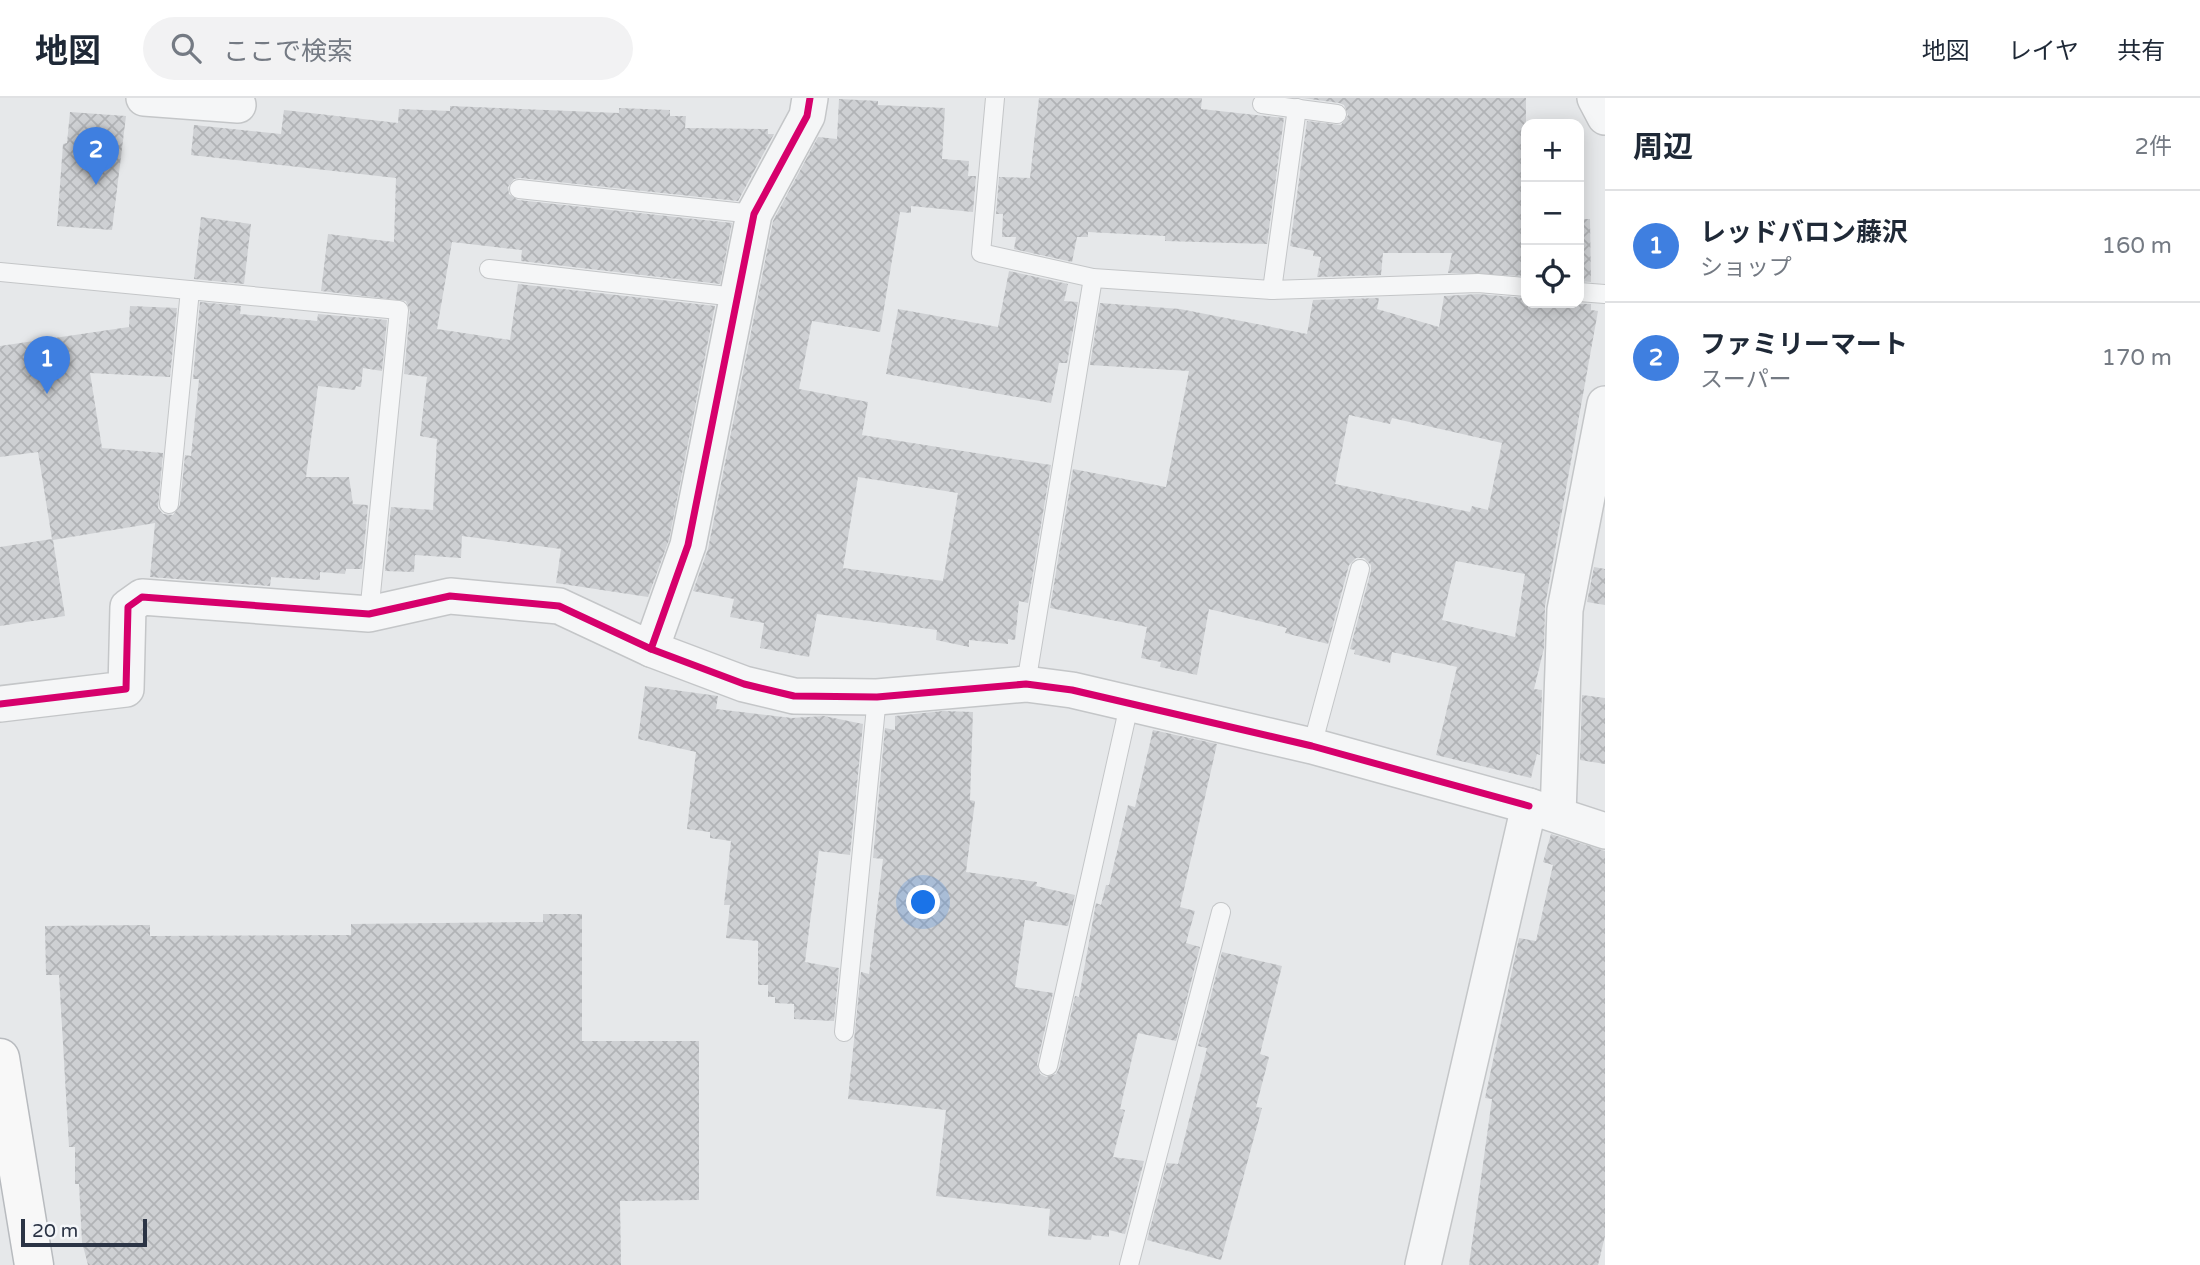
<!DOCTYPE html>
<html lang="ja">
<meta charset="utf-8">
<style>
:root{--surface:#fff;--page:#f2f2f3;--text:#1f2937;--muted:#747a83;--line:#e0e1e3;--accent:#1a73e8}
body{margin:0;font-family:"Varela Round","Noto Sans JP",sans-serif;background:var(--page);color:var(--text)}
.controls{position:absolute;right:21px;top:21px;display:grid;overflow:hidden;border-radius:14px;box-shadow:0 4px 18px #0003}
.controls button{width:63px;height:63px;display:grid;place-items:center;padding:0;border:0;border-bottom:2px solid var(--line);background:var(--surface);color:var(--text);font:35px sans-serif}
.scale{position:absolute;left:21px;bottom:18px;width:126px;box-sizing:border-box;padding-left:7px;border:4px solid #2b3445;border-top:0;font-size:19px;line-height:24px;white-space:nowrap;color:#2b3445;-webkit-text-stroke:5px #f4f6f9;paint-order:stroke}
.you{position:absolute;left:924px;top:805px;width:24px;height:24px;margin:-18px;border:5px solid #fff;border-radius:50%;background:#1a73e8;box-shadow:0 0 0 10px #1a73e833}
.badge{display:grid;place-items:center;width:46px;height:46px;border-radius:50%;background:var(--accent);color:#fff;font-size:23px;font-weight:700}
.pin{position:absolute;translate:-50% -58px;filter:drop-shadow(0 2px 4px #0008)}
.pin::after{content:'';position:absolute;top:37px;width:24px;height:21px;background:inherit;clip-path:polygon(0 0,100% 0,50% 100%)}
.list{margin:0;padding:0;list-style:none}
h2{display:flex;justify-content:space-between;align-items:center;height:91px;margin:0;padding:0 28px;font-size:30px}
h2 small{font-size:23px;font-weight:400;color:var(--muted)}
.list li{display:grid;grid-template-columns:46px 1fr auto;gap:21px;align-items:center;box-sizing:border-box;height:112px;padding:0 28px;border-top:2px solid var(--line)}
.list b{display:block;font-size:26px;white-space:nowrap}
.list p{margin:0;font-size:23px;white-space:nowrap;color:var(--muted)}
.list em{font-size:23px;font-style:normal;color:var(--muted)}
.icon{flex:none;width:38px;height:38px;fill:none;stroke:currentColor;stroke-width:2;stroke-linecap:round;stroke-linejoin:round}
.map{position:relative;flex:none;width:1605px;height:1167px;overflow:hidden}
header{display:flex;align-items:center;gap:42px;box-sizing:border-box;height:98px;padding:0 35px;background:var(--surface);border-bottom:2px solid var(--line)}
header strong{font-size:33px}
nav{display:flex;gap:38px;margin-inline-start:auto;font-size:24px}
.search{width:490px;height:63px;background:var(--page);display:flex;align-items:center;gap:18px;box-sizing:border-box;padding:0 24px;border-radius:38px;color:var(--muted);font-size:26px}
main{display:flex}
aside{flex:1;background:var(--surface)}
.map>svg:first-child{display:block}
.building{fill:url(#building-cross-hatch);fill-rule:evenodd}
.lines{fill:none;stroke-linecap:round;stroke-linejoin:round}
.lane-casing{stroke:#c4c6c8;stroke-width:20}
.street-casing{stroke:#c4c6c8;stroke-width:38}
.highway-casing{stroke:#b8bbbf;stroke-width:41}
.lane{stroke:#f5f6f7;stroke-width:18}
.street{stroke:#f5f6f7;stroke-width:35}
.highway{stroke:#f8f8f8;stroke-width:38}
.cycleway-casing{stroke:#f4f6f9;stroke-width:11}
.cycleway{stroke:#d6006c;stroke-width:7}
</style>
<header>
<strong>地図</strong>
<div class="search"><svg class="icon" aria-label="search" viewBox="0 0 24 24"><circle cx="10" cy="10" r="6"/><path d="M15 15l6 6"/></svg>ここで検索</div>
<nav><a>地図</a><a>レイヤ</a><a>共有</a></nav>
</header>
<main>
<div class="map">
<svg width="1605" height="1167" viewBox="0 0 1605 1167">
<defs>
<pattern id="building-cross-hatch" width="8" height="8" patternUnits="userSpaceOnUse" patternTransform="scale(1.75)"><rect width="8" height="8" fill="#ced0d3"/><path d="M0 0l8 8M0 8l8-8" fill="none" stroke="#b1b3b6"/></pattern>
</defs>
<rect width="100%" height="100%" fill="#e6e8ea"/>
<g class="building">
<path d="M 1039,0 L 1202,0 L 1201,11 L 1284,20 L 1267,146 L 1165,143 L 1165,138 L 1088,134 L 1088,139 L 1077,139 L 1072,164 L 1014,151 L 1016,139 L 1002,139 L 1003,116 L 996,116 L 999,79 L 1030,80 Z"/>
<path d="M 1303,0 L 1526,0 L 1526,178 L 1448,175 L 1452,155 L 1383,155 L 1381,177 L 1317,179 L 1321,159 L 1313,158 L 1314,153 L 1290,148 L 1307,23 L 1341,27 L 1348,17 L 1344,7 L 1339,5 Z"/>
<path d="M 839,1 L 878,3 L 878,7 L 945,10 L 942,61 L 969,63 L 968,78 L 976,78 L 973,114 L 911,108 L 911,115 L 900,114 L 880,234 L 812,223 L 799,291 L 868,304 L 862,337 L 1051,367 L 1028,505 L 1019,503 L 1015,542 L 1008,541 L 1008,546 L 969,542 L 969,549 L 936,542 L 937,532 L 817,516 L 809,559 L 760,550 L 764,525 L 730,519 L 734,501 L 693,493 L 708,451 L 773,123 L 818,39 L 837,41 ZM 858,379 L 958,395 L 943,483 L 843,470 Z"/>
<path d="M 450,8 L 619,15 L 619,10 L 670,12 L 670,18 L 686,18 L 685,30 L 768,31 L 768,36 L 774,36 L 738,103 L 520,80 L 514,81 L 508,89 L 509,96 L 518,102 L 732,125 L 720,186 L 521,163 L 522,152 L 452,144 L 437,231 L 510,242 L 518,186 L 715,208 L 669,442 L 648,499 L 556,485 L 561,451 L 462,438 L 461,460 L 415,457 L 414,474 L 385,473 L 391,409 L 433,412 L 437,341 L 420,338 L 427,279 L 404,276 L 410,213 L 406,203 L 321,193 L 328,136 L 394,144 L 396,80 L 191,57 L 194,27 L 281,36 L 284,12 L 398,25 L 399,11 L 450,13 Z"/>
<path d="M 70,14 L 126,18 L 112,132 L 57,128 L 63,46 L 67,45 Z"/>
<path d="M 201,119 L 251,126 L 244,186 L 194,181 Z"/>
<path d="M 1579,121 L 1590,121 L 1591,184 L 1579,183 Z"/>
<path d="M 1009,173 L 1068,186 L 1064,203 L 1078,204 L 1067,265 L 1059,265 L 1051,305 L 886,276 L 898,211 L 998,229 Z"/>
<path d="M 1478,196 L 1526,200 L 1526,205 L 1591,206 L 1591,212 L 1598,213 L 1545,508 L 1544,550 L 1534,591 L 1542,592 L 1540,657 L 1537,656 L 1531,680 L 1436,657 L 1457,569 L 1392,554 L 1390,565 L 1354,556 L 1355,552 L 1350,551 L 1371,473 L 1371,467 L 1364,460 L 1356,460 L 1349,467 L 1328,546 L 1285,535 L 1287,530 L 1209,511 L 1197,577 L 1160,569 L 1161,564 L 1141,560 L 1147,529 L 1050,510 L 1073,371 L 1166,389 L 1189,273 L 1090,267 L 1100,205 L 1180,211 L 1307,236 L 1313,202 L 1379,200 L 1377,211 L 1439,229 L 1444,198 ZM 1349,317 L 1390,326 L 1392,320 L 1502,345 L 1488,412 L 1472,408 L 1470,414 L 1335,386 ZM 1456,463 L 1525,476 L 1515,539 L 1442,522 Z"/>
<path d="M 200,204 L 241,208 L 240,216 L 317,223 L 318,216 L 387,222 L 382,273 L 363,270 L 361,289 L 356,288 L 355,292 L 318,288 L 306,379 L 349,379 L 353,406 L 368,407 L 362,471 L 346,471 L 345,476 L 320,474 L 320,482 L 271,479 L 270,488 L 150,479 L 155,425 L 53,442 L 65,518 L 0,528 L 0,449 L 52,441 L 38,354 L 0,359 L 0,248 L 129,229 L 130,208 L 177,210 L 170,279 L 90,275 L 102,350 L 163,355 L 158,410 L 163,416 L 173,417 L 180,407 L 185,357 L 191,358 L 199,281 L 193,281 Z"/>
<path d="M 1594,469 L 1605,471 L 1605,507 L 1587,504 Z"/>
<path d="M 645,588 L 718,598 L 716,611 L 792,620 L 824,618 L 863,626 L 850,757 L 819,753 L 805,864 L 839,870 L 834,923 L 794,921 L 794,906 L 775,905 L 775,899 L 768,899 L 768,887 L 758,887 L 758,843 L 726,840 L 730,807 L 724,807 L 731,743 L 710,740 L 710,734 L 687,731 L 696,654 L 638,641 Z"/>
<path d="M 1582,597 L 1605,600 L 1605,666 L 1580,662 Z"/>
<path d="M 943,613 L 973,614 L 970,702 L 975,703 L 966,774 L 1037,784 L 1036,788 L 1075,797 L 1068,828 L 1025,822 L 1015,889 L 1053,895 L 1037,966 L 1040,976 L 1046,979 L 1056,976 L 1059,970 L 1075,898 L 1079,899 L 1096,805 L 1101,807 L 1106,787 L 1109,787 L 1128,707 L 1135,709 L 1153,632 L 1217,646 L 1180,809 L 1195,813 L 1186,845 L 1200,849 L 1176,943 L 1138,935 L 1120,1011 L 1125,1012 L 1113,1059 L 1144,1063 L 1125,1136 L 1109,1132 L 1109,1139 L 1092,1137 L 1091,1142 L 1048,1138 L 1050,1111 L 936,1098 L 946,1012 L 848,1001 L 861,874 L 869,876 L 883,761 L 873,760 L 885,630 L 895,632 L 895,618 Z"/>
<path d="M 1551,736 L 1605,753 L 1605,1138 L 1598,1167 L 1469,1167 L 1492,1001 L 1485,1000 L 1519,840 L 1536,843 L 1553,767 L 1543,764 Z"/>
<path d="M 543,816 L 582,816 L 582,943 L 699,943 L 699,1102 L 620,1103 L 621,1167 L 88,1167 L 82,1144 L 79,1086 L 75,1086 L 75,1049 L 69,1049 L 59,877 L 46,877 L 45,828 L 150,827 L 150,838 L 351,837 L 351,826 L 543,824 Z"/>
<path d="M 1222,854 L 1282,868 L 1260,956 L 1269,959 L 1256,1009 L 1262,1010 L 1221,1162 L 1147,1142 L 1167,1065 L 1178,1066 L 1207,950 L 1198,948 Z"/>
</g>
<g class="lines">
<defs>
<g id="lane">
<path d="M 995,0 L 981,155 L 1093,180 L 1272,192 L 1478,185 L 1526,189"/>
<path d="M 1262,6 L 1337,16"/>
<path d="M 519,91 L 754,116"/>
<path d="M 489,171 L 736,199"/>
<path d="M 0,174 L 399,212 L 369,516"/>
<path d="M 1272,192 L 1297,10"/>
<path d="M 1579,194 L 1605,196"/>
<path d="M 169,406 L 190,192"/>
<path d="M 1026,586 L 1093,180"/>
<path d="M 1312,648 L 1360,471"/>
<path d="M 844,934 L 877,599"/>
<path d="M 1048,968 L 1130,603"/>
<path d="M 1129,1167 L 1221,814"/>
</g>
<g id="street">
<path d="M 144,0 L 238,7"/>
<path d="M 1595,0 L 1605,19"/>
<path d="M 651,551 L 688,447 L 754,116 L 807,18 L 810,0"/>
<path d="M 0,606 L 126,591 L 128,509 L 142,499 L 369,516 L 450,498 L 559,508 L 651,551 L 744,586 L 794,598 L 877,599 L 1026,586 L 1072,592 L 1312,648 L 1529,708"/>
<path d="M 1558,717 L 1565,512 L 1605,306"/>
<path d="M 1423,1167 L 1529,708 L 1605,733"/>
</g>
<path id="highway" d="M 0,960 L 34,1167"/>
</defs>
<use href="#lane" class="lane-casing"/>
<use href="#street" class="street-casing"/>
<use href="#highway" class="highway-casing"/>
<use href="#lane" class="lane"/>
<use href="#street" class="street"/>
<use href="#highway" class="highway"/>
<defs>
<g id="cycleway">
<path d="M 651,551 L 688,447 L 754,116 L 807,18 L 810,0"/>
<path d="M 0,606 L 126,591 L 128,509 L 142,499 L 369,516 L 450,498 L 559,508 L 651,551 L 744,586 L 794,598 L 877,599 L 1026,586 L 1072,592 L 1312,648 L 1529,708"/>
</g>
</defs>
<use href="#cycleway" class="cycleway-casing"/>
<use href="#cycleway" class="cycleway"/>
</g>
</svg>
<div class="controls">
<button>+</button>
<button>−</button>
<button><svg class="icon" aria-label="locate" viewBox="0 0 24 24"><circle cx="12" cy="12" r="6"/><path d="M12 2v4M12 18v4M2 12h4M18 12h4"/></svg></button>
</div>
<div class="scale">20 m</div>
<div class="you"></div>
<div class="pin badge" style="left:47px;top:296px;background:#3f7fe0">1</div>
<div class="pin badge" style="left:96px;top:87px;background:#3f7fe0">2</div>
</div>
<aside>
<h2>周辺<small>2件</small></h2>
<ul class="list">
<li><span class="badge" style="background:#3f7fe0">1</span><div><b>レッドバロン藤沢</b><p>ショップ</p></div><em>160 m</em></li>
<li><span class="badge" style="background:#3f7fe0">2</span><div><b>ファミリーマート</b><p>スーパー</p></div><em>170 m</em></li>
</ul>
</aside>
</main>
